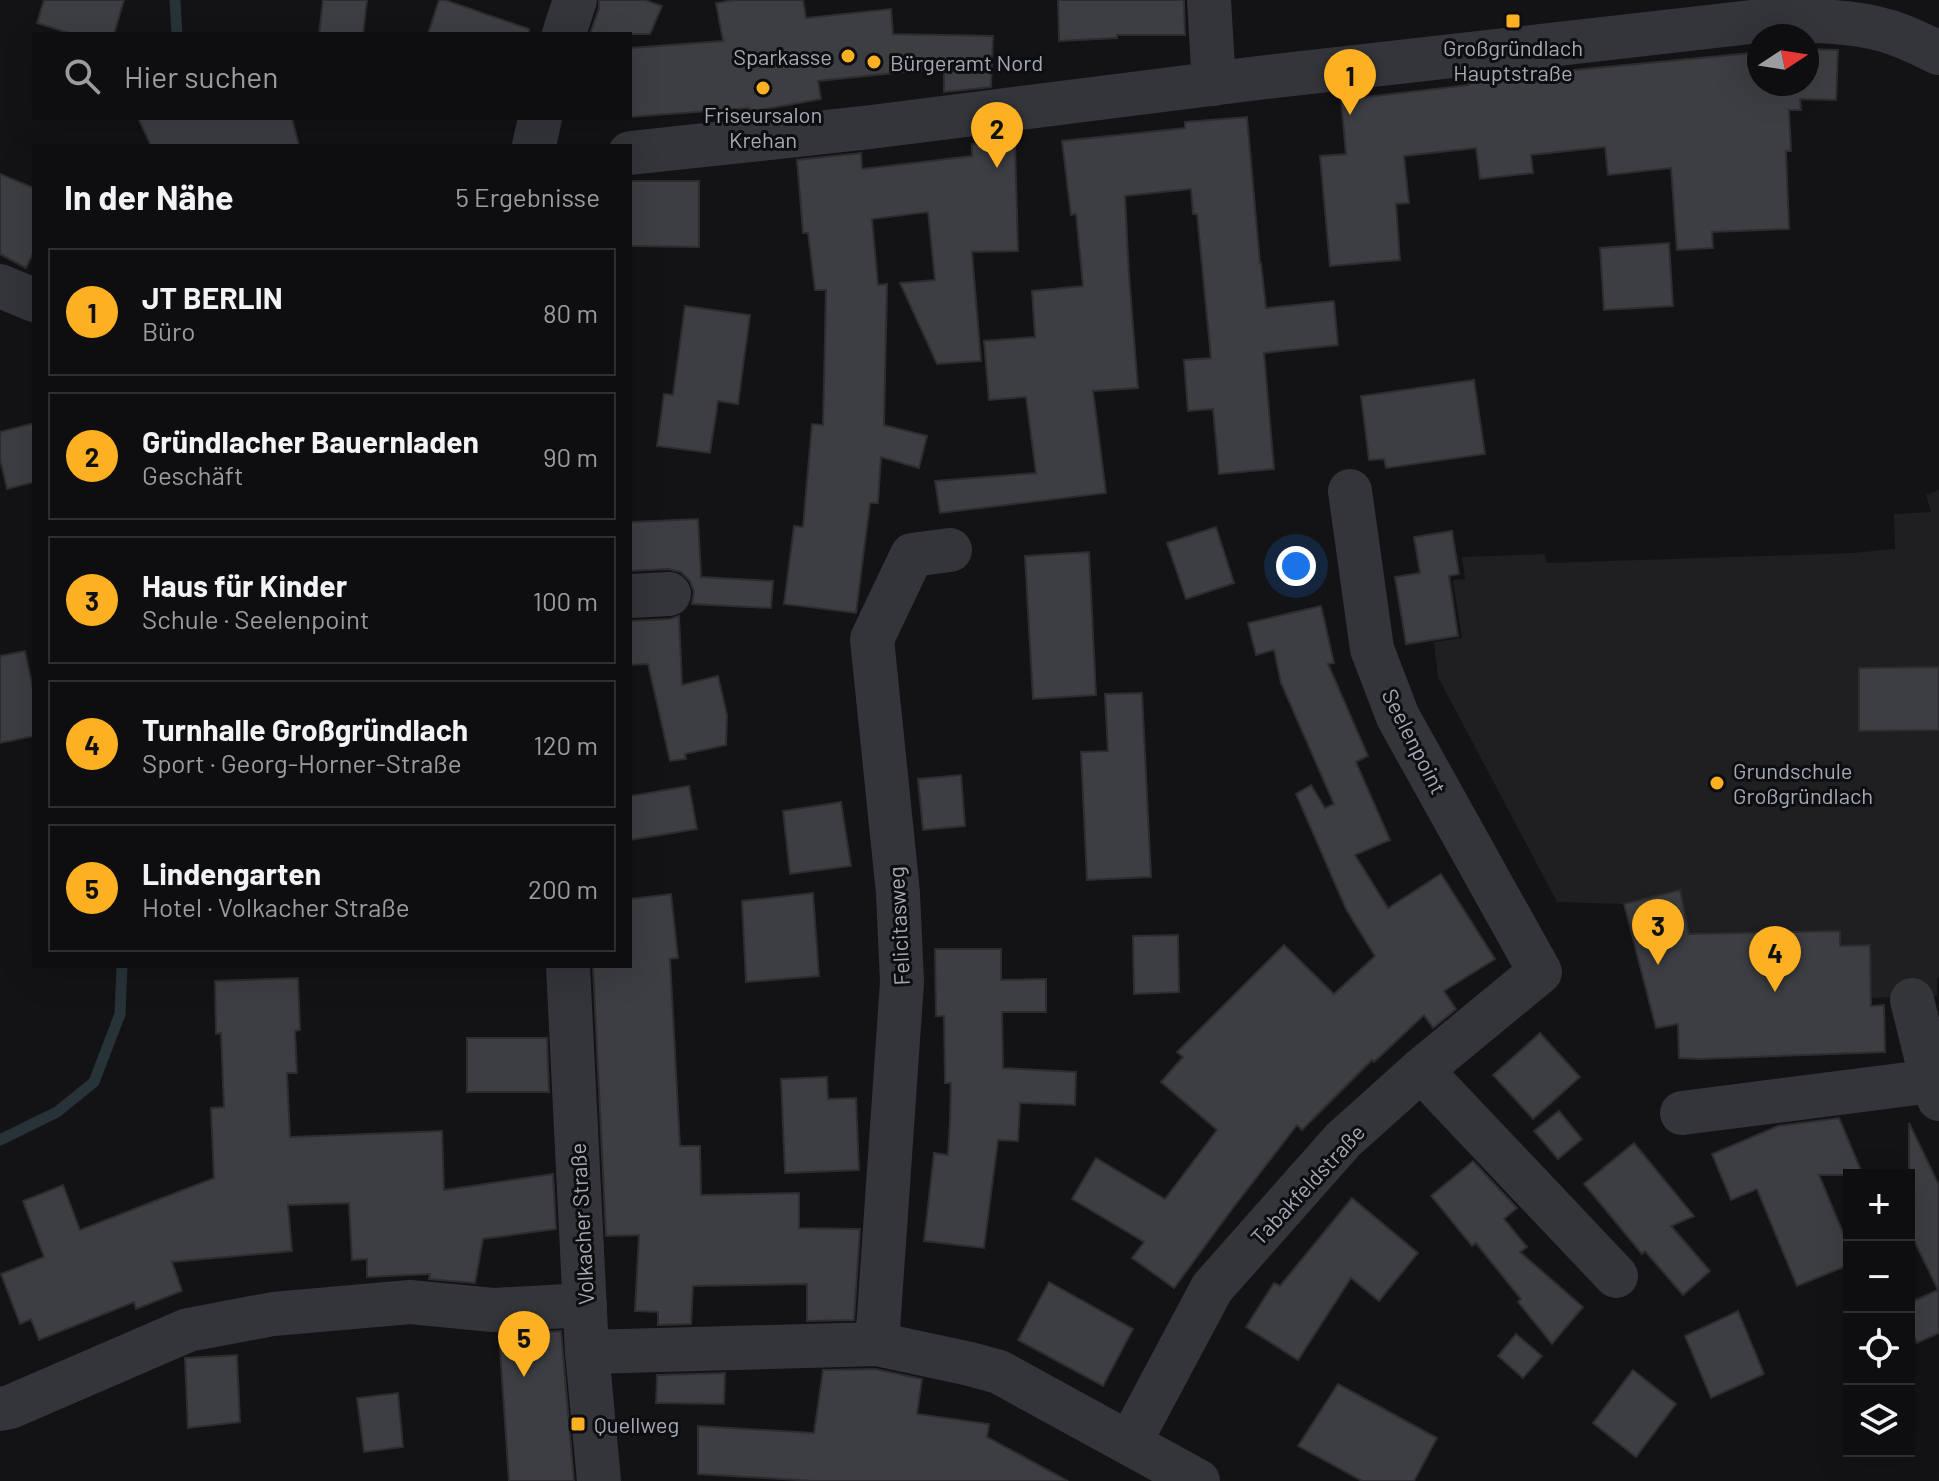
<!DOCTYPE html>
<html lang="de">
<meta charset="utf-8">
<style>
:root{--surface:#0e0e10;--page:#171719;--text:#f1f3f6;--muted:#9b9c9f;--line:#2e2e30;--accent:#fdb022}
body{margin:0;font-family:Barlow,sans-serif;background:var(--page);color:var(--text)}
.controls{position:absolute;right:24px;bottom:24px;display:grid;overflow:hidden;border-radius:0px;box-shadow:0 8px 32px #0002}
.controls button{width:72px;height:72px;display:grid;place-items:center;padding:0;border:0;border-bottom:2px solid var(--line);background:var(--surface);color:var(--text);font:40px sans-serif}
.compass{position:absolute;left:1747px;top:24px;width:72px;height:72px;border-radius:50%;background:var(--surface);box-shadow:0 8px 32px #0002;rotate:78deg}
.you{position:absolute;left:1296px;top:566px;width:28px;height:28px;margin:-20px;border:6px solid #fff;border-radius:50%;background:#1a73e8;box-shadow:0 0 0 12px #1a73e833}
.badge{display:grid;place-items:center;width:52px;height:52px;border-radius:50%;background:var(--accent);color:#111;font-size:26px;font-weight:700}
.pin{position:absolute;translate:-50% -66px;filter:drop-shadow(0 2px 4px #0008)}
.pin::after{content:'';position:absolute;top:42px;width:28px;height:24px;background:inherit;clip-path:polygon(0 0,100% 0,50% 100%)}
.list{margin:0;padding:0;list-style:none}
h2{display:flex;justify-content:space-between;align-items:center;height:104px;margin:0;padding:0 32px;font-size:34px}
h2 small{font-size:26px;font-weight:400;color:var(--muted)}
.list li{display:grid;grid-template-columns:52px 1fr auto;gap:24px;align-items:center;box-sizing:border-box;height:128px;margin:0 16px 16px;padding:0 16px;border:2px solid var(--line);border-radius:0px}
.list b{display:block;font-size:30px;white-space:nowrap}
.list p{margin:0;font-size:26px;white-space:nowrap;color:var(--muted)}
.list em{font-size:26px;font-style:normal;color:var(--muted)}
.icon{flex:none;width:44px;height:44px;fill:none;stroke:currentColor;stroke-width:2;stroke-linecap:round;stroke-linejoin:round}
.map{position:relative;flex:none;width:1939px;height:1481px;overflow:hidden}
.search{position:absolute;background:var(--surface);box-shadow:0 8px 32px #0002;left:32px;top:32px;width:600px;height:88px;display:flex;align-items:center;gap:20px;box-sizing:border-box;padding:0 28px;border-radius:0px;color:var(--muted);font-size:30px}
.panel{position:absolute;background:var(--surface);box-shadow:0 8px 32px #0002;left:32px;top:144px;width:600px;height:824px;border-radius:0px}
.map>svg:first-child{display:block}
.built{fill:#1f1f22}
.lines{fill:none;stroke-linecap:round;stroke-linejoin:round}
.stream{stroke:#283239;stroke-width:11}
.building{fill:#3c3e42;stroke:#2d2d31;stroke-width:2}
.minor{stroke:#34353a;stroke-width:44}
.poi-dot{fill:#fdb022;stroke:#0e0e10;stroke-width:3}
.labels{text-anchor:middle;dominant-baseline:central;stroke-width:6;stroke-linejoin:round;paint-order:stroke}
.poi-label{font-size:22px;fill:#a3a9b6;stroke:#0e0e10;text-anchor:start}
.street-label{font-size:22px;fill:#a3a9b6;stroke:#0e0e10}
</style>
<div class="map">
<svg width="1939" height="1481" viewBox="0 0 1939 1481">
<rect width="100%" height="100%" fill="#131315"/>
<path class="built" d="M 1939,490 L 1939,978 L 1937,978 L 1937,996 L 1872,998 L 1870,946 L 1840,946 L 1840,931 L 1676,934 L 1679,890 L 1624,904 L 1557,902 L 1438,677 L 1434,642 L 1462,638 L 1453,580 L 1465,579 L 1462,557 L 1545,554 L 1546,563 L 1853,553 L 1895,549 L 1894,514 L 1931,512 L 1926,495 Z"/>
<g class="lines">
<g class="stream">
<path d="M 175,0 L 177,34"/>
<path d="M 0,1140 L 57,1112 L 94,1082 L 120,1014 L 122,966"/>
</g>
</g>
<g class="building">
<path d="M 44,0 L 124,0 L 114,34 L 72,34 L 37,23 Z"/>
<path d="M 323,0 L 367,0 L 363,34 L 319,34 Z"/>
<path d="M 439,0 L 445,0 L 529,29 L 529,34 L 428,34 Z"/>
<path d="M 599,0 L 645,0 L 662,6 L 650,34 L 590,34 L 599,8 Z"/>
<path d="M 734,0 L 803,0 L 806,18 L 891,9 L 893,34 L 993,36 L 991,87 L 944,92 L 944,68 L 818,81 L 821,99 L 750,112 L 749,108 L 630,117 L 630,48 L 723,41 L 716,3 Z"/>
<path d="M 1058,0 L 1184,0 L 1185,35 L 1117,35 L 1117,38 L 1059,41 Z"/>
<path d="M 1750,48 L 1759,48 L 1759,84 L 1807,84 L 1807,49 L 1838,50 L 1836,100 L 1800,99 L 1801,110 L 1789,110 L 1791,151 L 1786,151 L 1789,229 L 1712,232 L 1713,248 L 1677,250 L 1671,168 L 1608,175 L 1605,147 L 1531,155 L 1533,173 L 1480,179 L 1476,148 L 1404,156 L 1409,203 L 1396,204 L 1400,260 L 1330,266 L 1320,156 L 1346,154 L 1341,100 L 1469,85 L 1468,80 L 1751,53 Z"/>
<path d="M 1247,117 L 1260,263 L 1261,263 L 1266,308 L 1334,301 L 1338,345 L 1264,353 L 1274,469 L 1219,474 L 1213,409 L 1188,411 L 1184,360 L 1211,358 L 1197,214 L 1193,214 L 1191,189 L 1125,196 L 1129,275 L 1138,388 L 1093,391 L 1106,493 L 940,513 L 935,481 L 1036,473 L 1026,397 L 989,400 L 984,341 L 1035,337 L 1032,291 L 1083,286 L 1076,214 L 1071,215 L 1062,141 L 1185,128 L 1185,122 Z"/>
<path d="M 138,118 L 292,118 L 299,146 L 151,146 Z"/>
<path d="M 1015,143 L 1018,251 L 972,252 L 981,361 L 937,364 L 900,283 L 935,280 L 928,212 L 872,219 L 878,285 L 887,284 L 884,425 L 927,436 L 919,468 L 881,457 L 878,503 L 870,503 L 856,613 L 784,604 L 794,526 L 803,527 L 812,424 L 823,425 L 826,290 L 815,290 L 808,233 L 803,233 L 797,160 L 861,153 L 862,169 L 972,156 L 972,144 Z"/>
<path d="M 0,174 L 34,188 L 34,251 L 26,268 L 0,254 Z"/>
<path d="M 630,181 L 699,181 L 699,247 L 630,246 Z"/>
<path d="M 1669,243 L 1673,306 L 1604,310 L 1600,248 Z"/>
<path d="M 685,306 L 750,315 L 738,404 L 718,401 L 710,453 L 657,446 L 664,394 L 673,395 Z"/>
<path d="M 1474,380 L 1485,454 L 1386,468 L 1384,459 L 1369,460 L 1361,396 Z"/>
<path d="M 34,423 L 34,482 L 7,489 L 0,459 L 0,432 Z"/>
<path d="M 698,519 L 701,577 L 773,581 L 771,608 L 692,604 L 694,592 L 690,581 L 681,572 L 668,569 L 630,571 L 630,522 Z"/>
<path d="M 1216,527 L 1234,583 L 1186,599 L 1167,543 Z"/>
<path d="M 1452,531 L 1459,574 L 1449,576 L 1458,636 L 1406,644 L 1395,577 L 1420,573 L 1414,537 Z"/>
<path d="M 1089,552 L 1096,695 L 1033,699 L 1025,556 Z"/>
<path d="M 1321,606 L 1334,663 L 1328,664 L 1368,756 L 1356,762 L 1390,840 L 1355,855 L 1388,908 L 1441,874 L 1495,959 L 1444,991 L 1456,1009 L 1433,1028 L 1424,1015 L 1374,1062 L 1372,1060 L 1302,1130 L 1297,1125 L 1233,1208 L 1174,1288 L 1132,1258 L 1144,1242 L 1072,1199 L 1096,1158 L 1165,1199 L 1217,1130 L 1161,1082 L 1183,1057 L 1177,1052 L 1284,945 L 1334,994 L 1375,956 L 1346,909 L 1296,794 L 1311,785 L 1325,808 L 1334,804 L 1281,683 L 1274,650 L 1256,655 L 1248,623 Z"/>
<path d="M 679,616 L 682,685 L 718,676 L 727,715 L 726,745 L 685,754 L 686,759 L 670,761 L 648,664 L 630,665 L 630,621 L 670,619 Z"/>
<path d="M 25,651 L 34,694 L 34,736 L 0,743 L 0,656 Z"/>
<path d="M 1939,667 L 1939,730 L 1859,731 L 1859,668 Z"/>
<path d="M 1142,693 L 1151,877 L 1087,880 L 1081,752 L 1108,751 L 1105,694 Z"/>
<path d="M 961,775 L 965,826 L 923,830 L 918,779 Z"/>
<path d="M 689,786 L 697,829 L 630,840 L 630,796 Z"/>
<path d="M 841,802 L 851,866 L 790,874 L 783,811 Z"/>
<path d="M 1680,890 L 1689,934 L 1840,931 L 1840,946 L 1870,945 L 1871,1006 L 1884,1005 L 1885,1052 L 1700,1059 L 1679,1058 L 1678,1024 L 1656,1028 L 1624,904 Z"/>
<path d="M 813,893 L 819,976 L 746,982 L 742,901 Z"/>
<path d="M 671,894 L 678,958 L 670,959 L 680,1146 L 700,1146 L 701,1195 L 799,1193 L 799,1228 L 860,1229 L 854,1320 L 807,1321 L 807,1284 L 693,1286 L 691,1324 L 658,1325 L 658,1312 L 635,1311 L 639,1235 L 606,1236 L 593,966 L 630,966 L 630,899 Z"/>
<path d="M 1178,935 L 1179,992 L 1134,994 L 1133,936 Z"/>
<path d="M 935,949 L 1001,949 L 1001,980 L 1046,979 L 1046,1012 L 1002,1012 L 1003,1068 L 1076,1072 L 1075,1105 L 1020,1103 L 1018,1141 L 998,1140 L 984,1248 L 924,1241 L 934,1153 L 948,1155 L 950,1120 L 951,1083 L 945,1083 L 944,1016 L 936,1016 Z"/>
<path d="M 298,978 L 300,1030 L 295,1031 L 297,1073 L 287,1073 L 290,1137 L 442,1131 L 444,1190 L 553,1174 L 556,1229 L 483,1239 L 475,1283 L 429,1279 L 430,1274 L 367,1277 L 367,1259 L 352,1260 L 349,1203 L 288,1205 L 292,1251 L 172,1262 L 182,1291 L 136,1309 L 134,1302 L 39,1340 L 31,1319 L 20,1324 L 1,1274 L 44,1257 L 23,1201 L 63,1185 L 80,1230 L 214,1178 L 211,1108 L 224,1107 L 221,1033 L 216,1034 L 215,981 Z"/>
<path d="M 1540,1033 L 1580,1077 L 1533,1119 L 1493,1075 Z"/>
<path d="M 467,1038 L 547,1038 L 549,1092 L 467,1092 Z"/>
<path d="M 827,1077 L 828,1099 L 856,1098 L 859,1170 L 785,1173 L 781,1079 Z"/>
<path d="M 1559,1111 L 1582,1139 L 1558,1159 L 1534,1131 Z"/>
<path d="M 1839,1118 L 1863,1175 L 1819,1175 L 1849,1247 L 1849,1265 L 1797,1286 L 1757,1189 L 1731,1200 L 1712,1154 L 1778,1126 Z"/>
<path d="M 1909,1123 L 1939,1185 L 1939,1333 L 1917,1343 L 1909,1325 L 1909,1303 L 1938,1290 L 1909,1230 Z"/>
<path d="M 1634,1143 L 1694,1216 L 1671,1226 L 1710,1271 L 1683,1295 L 1645,1251 L 1642,1254 L 1584,1184 Z"/>
<path d="M 1473,1161 L 1517,1208 L 1504,1219 L 1527,1247 L 1520,1252 L 1583,1307 L 1552,1344 L 1518,1302 L 1521,1299 L 1476,1243 L 1472,1246 L 1431,1196 Z"/>
<path d="M 1352,1198 L 1418,1253 L 1379,1301 L 1351,1278 L 1298,1360 L 1246,1327 L 1274,1283 L 1280,1286 Z"/>
<path d="M 1049,1282 L 1133,1329 L 1103,1386 L 1018,1340 Z"/>
<path d="M 1738,1311 L 1764,1374 L 1711,1398 L 1685,1336 Z"/>
<path d="M 561,1331 L 574,1481 L 509,1481 L 499,1335 Z"/>
<path d="M 1516,1334 L 1542,1356 L 1523,1378 L 1498,1356 Z"/>
<path d="M 237,1355 L 240,1422 L 188,1428 L 185,1358 Z"/>
<path d="M 875,1369 L 922,1379 L 917,1414 L 989,1424 L 987,1437 L 1068,1481 L 814,1481 L 698,1474 L 698,1426 L 814,1433 L 823,1370 Z"/>
<path d="M 1633,1370 L 1676,1404 L 1636,1457 L 1593,1423 Z"/>
<path d="M 725,1373 L 724,1404 L 656,1403 L 657,1375 Z"/>
<path d="M 1338,1384 L 1437,1438 L 1414,1481 L 1362,1481 L 1298,1446 Z"/>
<path d="M 398,1393 L 403,1447 L 364,1452 L 357,1398 Z"/>
</g>
<g class="lines">
<g class="minor">
<path d="M 1209,0 L 1214,84"/>
<path d="M 564,34 L 575,0"/>
<path d="M 534,146 L 540,118"/>
<path d="M 630,153 L 871,127 L 1258,78 L 1751,22 C 1796,21 1844,18 1887,31 C 1905,36 1922,45 1939,53"/>
<path d="M 0,286 L 34,300"/>
<path d="M 630,596 L 669,594"/>
<path d="M 568,966 L 587,1352 L 599,1481"/>
<path d="M 1912,1000 L 1932,1081 L 1939,1099"/>
<path d="M 1421,1070 L 1616,1276"/>
<path d="M 1682,1113 L 1932,1081"/>
<path d="M 877,1344 L 902,982 L 898,893 L 872,639 L 912,555 L 950,550"/>
<path d="M 587,1352 L 877,1344 L 970,1364 L 999,1372 L 1198,1481"/>
<path d="M 0,1409 L 10,1407 L 188,1330 L 273,1314 L 410,1302 L 493,1310 L 585,1305"/>
<path d="M 1130,1442 L 1212,1288 L 1343,1140 L 1421,1070 L 1540,972 L 1398,717 L 1372,649 L 1350,491"/>
</g>
</g>
<g class="poi-dot">
<rect x="1505" y="13" width="16" height="16" rx="4"/>
<circle cx="848" cy="56" r="8"/>
<circle cx="874" cy="62" r="8"/>
<circle cx="763" cy="88" r="8"/>
<circle cx="1717" cy="783" r="8"/>
<rect x="570" y="1416" width="16" height="16" rx="4"/>
</g>
<g class="labels">
<g class="poi-label">
<text x="1513" y="47" text-anchor="middle">Großgründlach<tspan x="1513" dy="25">Hauptstraße</tspan></text>
<text x="832" y="56" text-anchor="end">Sparkasse</text>
<text x="890" y="62">Bürgeramt Nord</text>
<text x="763" y="114" text-anchor="middle">Friseursalon<tspan x="763" dy="25">Krehan</tspan></text>
<text x="1733" y="770">Grundschule<tspan x="1733" dy="25">Großgründlach</tspan></text>
<text x="594" y="1424">Quellweg</text>
</g>
<g class="street-label">
<text transform="translate(1415 741) rotate(63)">Seelenpoint</text>
<text transform="translate(898 926) rotate(-93)">Felicitasweg</text>
<text transform="translate(1307 1184) rotate(-47)">Tabakfeldstraße</text>
<text transform="translate(581 1224) rotate(-93)">Volkacher Straße</text>
</g>
</g>
</svg>
<div class="controls">
<button>+</button>
<button>−</button>
<button><svg class="icon" aria-label="locate" viewBox="0 0 24 24"><circle cx="12" cy="12" r="6"/><path d="M12 2v4M12 18v4M2 12h4M18 12h4"/></svg></button>
<button><svg class="icon" aria-label="layers" viewBox="0 0 24 24"><path d="M12 4l9 5-9 5-9-5zM3 14l9 5 9-5"/></svg></button>
</div>
<svg class="compass" viewBox="-18 -18 36 36"><path d="M0-13l5 13h-10z" fill="#e53935"/><path d="M0 13l5-13h-10z" fill="#9b9c9f"/></svg>
<div class="you"></div>
<div class="pin badge" style="left:1350px;top:115px">1</div>
<div class="pin badge" style="left:997px;top:168px">2</div>
<div class="pin badge" style="left:1658px;top:965px">3</div>
<div class="pin badge" style="left:1775px;top:992px">4</div>
<div class="pin badge" style="left:524px;top:1377px">5</div>
<div class="search"><svg class="icon" aria-label="search" viewBox="0 0 24 24"><circle cx="10" cy="10" r="6"/><path d="M15 15l6 6"/></svg>Hier suchen</div>
<section class="panel">
<h2>In der Nähe<small>5 Ergebnisse</small></h2>
<ul class="list">
<li><span class="badge">1</span><div><b>JT BERLIN</b><p>Büro</p></div><em>80 m</em></li>
<li><span class="badge">2</span><div><b>Gründlacher Bauernladen</b><p>Geschäft</p></div><em>90 m</em></li>
<li><span class="badge">3</span><div><b>Haus für Kinder</b><p>Schule · Seelenpoint</p></div><em>100 m</em></li>
<li><span class="badge">4</span><div><b>Turnhalle Großgründlach</b><p>Sport · Georg-Horner-Straße</p></div><em>120 m</em></li>
<li><span class="badge">5</span><div><b>Lindengarten</b><p>Hotel · Volkacher Straße</p></div><em>200 m</em></li>
</ul>
</section>
</div>
